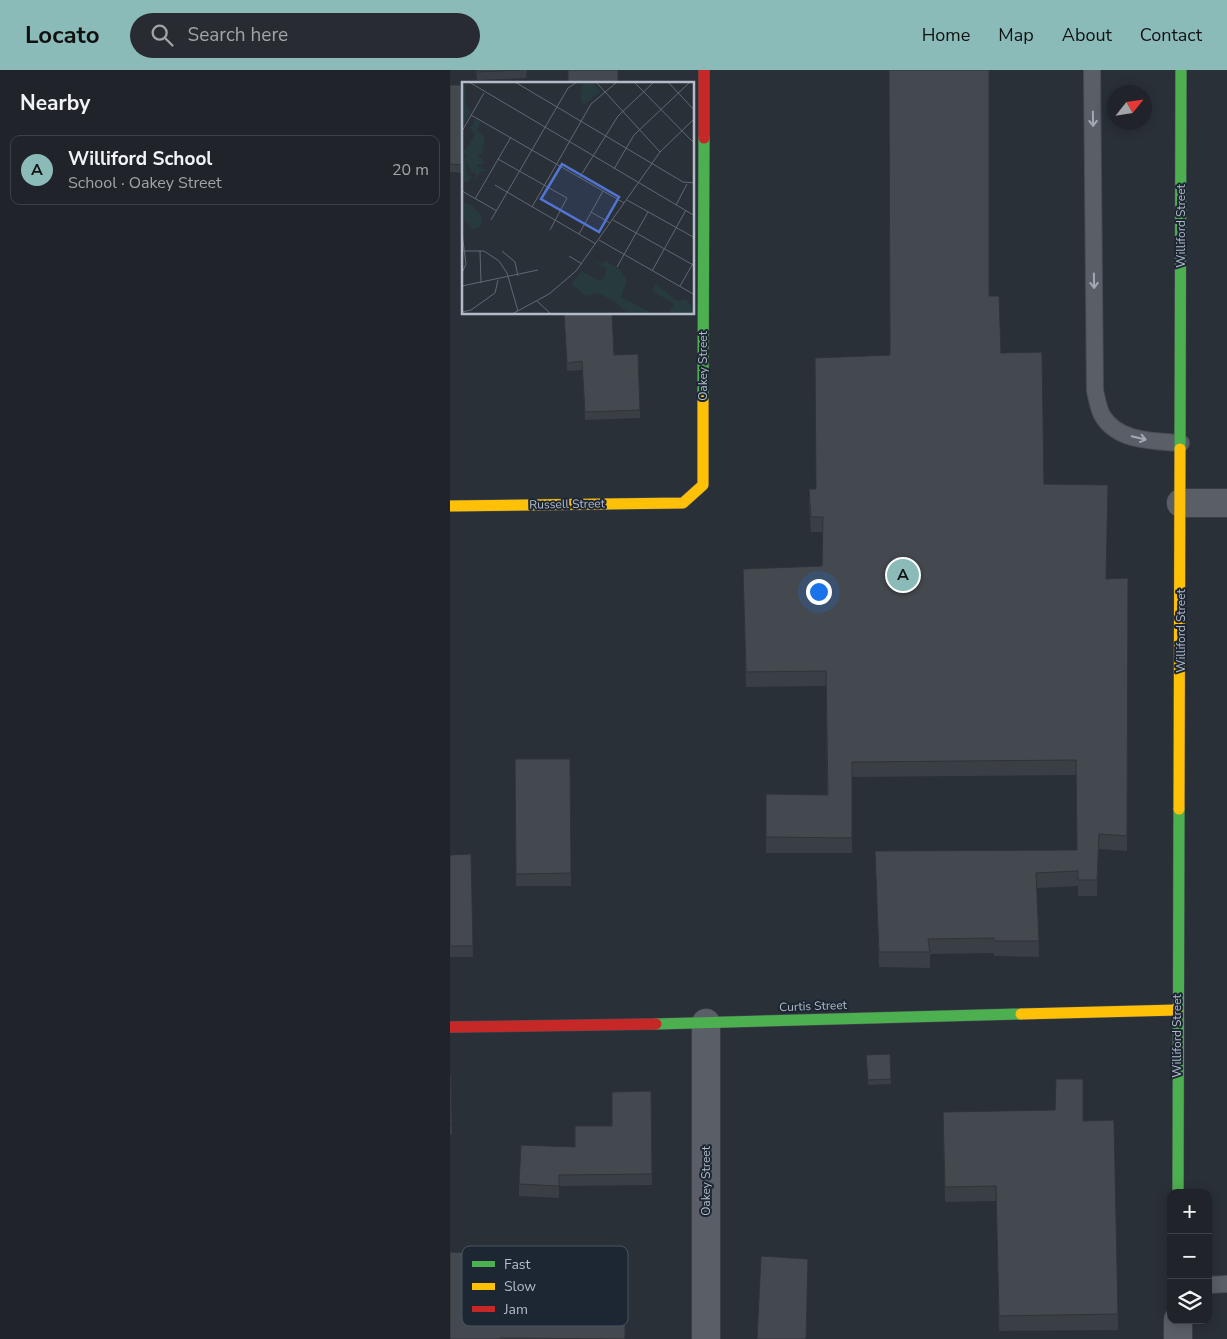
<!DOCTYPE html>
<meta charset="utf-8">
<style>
:root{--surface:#20242a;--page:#282c32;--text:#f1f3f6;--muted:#a2a4a8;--line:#3d4147;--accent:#8bbbb9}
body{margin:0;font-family:"Nunito Sans",sans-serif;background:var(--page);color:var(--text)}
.controls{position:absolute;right:15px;bottom:15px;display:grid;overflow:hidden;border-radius:10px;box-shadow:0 2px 12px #0003}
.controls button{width:45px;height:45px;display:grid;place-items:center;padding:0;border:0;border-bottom:1px solid var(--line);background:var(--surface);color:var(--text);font:25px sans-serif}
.compass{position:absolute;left:657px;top:15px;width:45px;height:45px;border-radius:50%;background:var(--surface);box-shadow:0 2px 12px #0003;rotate:60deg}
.you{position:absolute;left:368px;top:521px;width:18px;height:18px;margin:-12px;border:4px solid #fff;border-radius:50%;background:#1a73e8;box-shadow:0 0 0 8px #1a73e833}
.badge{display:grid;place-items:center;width:32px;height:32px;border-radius:50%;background:var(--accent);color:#111;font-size:16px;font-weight:700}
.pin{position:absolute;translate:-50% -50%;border:2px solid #fff;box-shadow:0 1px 5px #0006}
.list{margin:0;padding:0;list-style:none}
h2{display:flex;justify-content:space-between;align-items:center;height:65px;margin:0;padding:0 20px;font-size:21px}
h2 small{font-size:16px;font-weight:400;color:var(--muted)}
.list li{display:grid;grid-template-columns:32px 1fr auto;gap:15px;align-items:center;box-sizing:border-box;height:70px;margin:0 10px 10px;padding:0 10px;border:1px solid var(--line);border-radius:10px}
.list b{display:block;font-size:19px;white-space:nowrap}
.list p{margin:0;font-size:16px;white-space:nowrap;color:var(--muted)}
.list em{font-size:16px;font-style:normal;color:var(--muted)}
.icon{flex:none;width:28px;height:28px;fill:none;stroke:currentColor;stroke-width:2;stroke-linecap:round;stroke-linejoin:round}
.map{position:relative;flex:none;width:777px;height:1269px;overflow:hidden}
header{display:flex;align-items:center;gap:30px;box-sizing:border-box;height:70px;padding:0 25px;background:var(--accent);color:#111}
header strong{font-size:24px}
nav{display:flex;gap:28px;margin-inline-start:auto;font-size:18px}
.search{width:350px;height:45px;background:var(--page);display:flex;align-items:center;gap:12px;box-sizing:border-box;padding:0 18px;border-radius:28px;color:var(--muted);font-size:19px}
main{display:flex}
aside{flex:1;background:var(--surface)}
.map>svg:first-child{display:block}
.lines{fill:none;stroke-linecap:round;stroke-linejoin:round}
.lane-casing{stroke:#484c53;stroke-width:18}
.street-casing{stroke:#484c53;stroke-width:29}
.fast-casing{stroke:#484c53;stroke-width:12}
.slow-casing{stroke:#484c53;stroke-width:12}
.jam-casing{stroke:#484c53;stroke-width:12}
.lane{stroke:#5a5e66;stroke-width:16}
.street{stroke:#5a5e66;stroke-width:28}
.fast{stroke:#4caf50;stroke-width:11}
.slow{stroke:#ffc107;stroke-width:11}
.jam{stroke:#c62828;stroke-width:11}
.wall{fill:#3a3f45}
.shaded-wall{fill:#303338}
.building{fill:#444950;stroke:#303338}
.oneway{stroke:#a2a9b5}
.labels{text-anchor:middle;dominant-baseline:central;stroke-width:4;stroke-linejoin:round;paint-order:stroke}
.street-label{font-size:12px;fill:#b4bcc9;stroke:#1d2633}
.inset-road{fill:none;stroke:#616872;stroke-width:1}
.view{fill:#5274d3;fill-opacity:0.15;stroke:#5274d3;stroke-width:2.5}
.inset-edge{fill:none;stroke:#b4bcc9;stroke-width:2.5}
.key{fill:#1d2633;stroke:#4a5360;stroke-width:1}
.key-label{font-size:14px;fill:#b4bcc9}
</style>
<header>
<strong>Locato</strong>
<div class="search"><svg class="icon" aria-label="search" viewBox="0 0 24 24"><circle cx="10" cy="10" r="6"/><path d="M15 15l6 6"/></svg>Search here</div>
<nav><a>Home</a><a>Map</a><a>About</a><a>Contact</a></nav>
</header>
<main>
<aside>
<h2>Nearby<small></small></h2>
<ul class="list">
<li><span class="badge">A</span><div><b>Williford School</b><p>School · Oakey Street</p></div><em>20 m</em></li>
</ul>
</aside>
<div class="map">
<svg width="777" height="1269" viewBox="0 0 777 1269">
<rect width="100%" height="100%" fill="#2a3038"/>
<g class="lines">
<defs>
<g id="lane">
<path d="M 642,0 L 645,321 C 647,328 648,338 652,345 C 667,372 704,371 731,373"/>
<path d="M 758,1215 L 777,1214"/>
</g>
<g id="street">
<path d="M 731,433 L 777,433"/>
<path d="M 728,1250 L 728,1269"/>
<path d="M 256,1269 L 256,953"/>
</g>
<g id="fast">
<path d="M 253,328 L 254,68"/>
<path d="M 730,379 L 731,0"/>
<path d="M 206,954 L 571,944"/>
<path d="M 728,1123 L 729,739"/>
</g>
<g id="slow">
<path d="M 0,436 L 233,433 L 253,415 L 253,328"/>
<path d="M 729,739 L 730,379"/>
<path d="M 571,944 L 727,940"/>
</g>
<g id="jam">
<path d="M 254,68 L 254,0"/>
<path d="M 0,957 L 206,954"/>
</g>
</defs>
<use href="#lane" class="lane-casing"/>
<use href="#street" class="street-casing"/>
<use href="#fast" class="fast-casing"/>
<use href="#slow" class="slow-casing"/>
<use href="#jam" class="jam-casing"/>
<use href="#lane" class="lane"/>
<use href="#street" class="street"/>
<use href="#fast" class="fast"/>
<use href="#slow" class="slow"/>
<use href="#jam" class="jam"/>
</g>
<g class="wall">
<path d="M 26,0 L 77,0 L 76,8 L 27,10 Z"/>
<path d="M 0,15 L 14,95 L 14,103 L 0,102 Z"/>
<path d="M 539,226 L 551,283 L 594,414 L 656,509 L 678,508 L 677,781 L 649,779 L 647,826 L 628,826 L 628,816 L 587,818 L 589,887 L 544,886 L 544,883 L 480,884 L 480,898 L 429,897 L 425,781 L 627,780 L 626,705 L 402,707 L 402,783 L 316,783 L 316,724 L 377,725 L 376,616 L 296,617 L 293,499 L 372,496 L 373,462 L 361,462 L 359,435 L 359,419 L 366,419 L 440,285 Z"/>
<path d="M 114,244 L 162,244 L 164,285 L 190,340 L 190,348 L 135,350 L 132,300 L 117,301 Z"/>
<path d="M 65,689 L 120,689 L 121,816 L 66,816 Z"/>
<path d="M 21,784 L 23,887 L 0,887 L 0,785 Z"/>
<path d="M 440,984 L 441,1014 L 418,1015 L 416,985 Z"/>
<path d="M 0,1005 L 2,1054 L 2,1064 L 0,1065 Z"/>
<path d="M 201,1021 L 202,1115 L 109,1116 L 109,1128 L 69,1126 L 69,1114 L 125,1077 L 162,1056 Z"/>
<path d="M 633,1051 L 668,1244 L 668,1260 L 549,1261 L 546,1131 L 495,1132 L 493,1058 Z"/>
<path d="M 56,1195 L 54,1220 L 175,1269 L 0,1269 Z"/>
</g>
<path class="shaded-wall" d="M 649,764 L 649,779 L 647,826 L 647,810 Z"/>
<g class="building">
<path d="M 27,0 L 69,0 L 27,2 Z"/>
<path d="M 118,0 L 168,0 L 168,13 L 178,13 L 179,14 L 118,14 Z"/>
<path d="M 439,0 L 539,0 L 539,226 L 549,226 L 551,283 L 592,282 L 594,414 L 658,415 L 656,509 L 678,508 L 677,766 L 649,764 L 647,810 L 628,810 L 628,801 L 586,803 L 589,871 L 544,871 L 544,868 L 478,869 L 480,882 L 429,882 L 425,781 L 627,780 L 626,690 L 402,692 L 402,768 L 316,767 L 316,724 L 378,725 L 376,601 L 296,602 L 293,499 L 372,496 L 373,447 L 361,447 L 359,419 L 366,419 L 365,288 L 440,285 Z"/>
<path d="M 0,15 L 11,15 L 14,95 L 0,94 Z"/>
<path d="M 114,244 L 162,244 L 164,285 L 188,284 L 190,340 L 135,342 L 132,291 L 117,293 Z"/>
<path d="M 65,689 L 120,689 L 121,803 L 66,804 Z"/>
<path d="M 21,784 L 23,876 L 0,876 L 0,785 Z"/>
<path d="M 440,984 L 441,1009 L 418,1010 L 416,985 Z"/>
<path d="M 0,1005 L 1,1005 L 2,1054 L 0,1054 Z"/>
<path d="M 606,1009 L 633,1009 L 633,1051 L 664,1050 L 668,1244 L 549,1246 L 546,1116 L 495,1117 L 493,1042 L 605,1040 Z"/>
<path d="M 201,1021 L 202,1104 L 109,1105 L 109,1116 L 69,1114 L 71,1075 L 125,1077 L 125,1056 L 162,1056 L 162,1022 Z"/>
<path d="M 0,1182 L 56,1184 L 54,1220 L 114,1221 L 114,1200 L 176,1201 L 175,1269 L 51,1268 L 51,1269 L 0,1269 Z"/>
<path d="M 311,1186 L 358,1189 L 356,1269 L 307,1269 Z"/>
</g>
<defs><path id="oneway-shaft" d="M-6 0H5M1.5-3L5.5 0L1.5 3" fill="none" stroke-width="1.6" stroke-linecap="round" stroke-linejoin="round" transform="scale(1.25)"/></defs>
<g class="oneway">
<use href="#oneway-shaft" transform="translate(643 49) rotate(89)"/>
<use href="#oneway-shaft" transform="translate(644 211) rotate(89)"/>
<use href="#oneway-shaft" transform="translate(689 368) rotate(13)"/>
</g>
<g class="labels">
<g class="street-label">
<text transform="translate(731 156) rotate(-90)">Williford Street</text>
<text transform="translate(253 296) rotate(-90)">Oakey Street</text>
<text transform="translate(117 434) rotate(-1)">Russell Street</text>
<text transform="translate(731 561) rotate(-90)">Williford Street</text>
<text transform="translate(363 936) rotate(-2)">Curtis Street</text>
<text transform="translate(727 966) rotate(-90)">Williford Street</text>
<text transform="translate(256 1111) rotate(-90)">Oakey Street</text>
</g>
</g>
<g transform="translate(12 12)">
<rect width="232" height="232" fill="#2a3038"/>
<path d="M 121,0 L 131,0 L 138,10 L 121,23 L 118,12 ZM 1,2 L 4,4 L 3,21 L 9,29 L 0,46 ZM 11,36 L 19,40 L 14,48 L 23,55 L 20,72 L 16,73 L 23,82 L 14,83 L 24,89 L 19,89 L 12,99 L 14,91 L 8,90 L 4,76 L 5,91 L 10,96 L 5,100 L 0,99 L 0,74 L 5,75 L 0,68 L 4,67 L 13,53 L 7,45 L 12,42 ZM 0,121 L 8,122 L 20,134 L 19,144 L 11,147 L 2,138 ZM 129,177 L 140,182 L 143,179 L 156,186 L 165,198 L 159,215 L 192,232 L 167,232 L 150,218 L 136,211 L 124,214 L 109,202 L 120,189 L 135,198 L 141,197 L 145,187 ZM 194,202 L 215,219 L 224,217 L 232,227 L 232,232 L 206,232 L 212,222 L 190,209 Z" fill="#273a3e"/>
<path class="inset-road" d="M 7,0 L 233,134M 53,0 L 221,100 L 233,101M 134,0 L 198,70M 172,0 L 233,62M 206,0 L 233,29M 9,33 L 162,121M 0,49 L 22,11M 36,77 L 105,116 L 88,148M 152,87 L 172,53 L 228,0M 118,95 L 156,34 L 192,0M 33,103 L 134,162M 0,109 L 35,129M 13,117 L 49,55M 165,118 L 233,156M 214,123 L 225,102M 70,125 L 129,22 L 155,0M 129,130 L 148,141M 29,138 L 106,6 L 115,0M 151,138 L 233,184M 0,151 L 4,182 L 0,191M 117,152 L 141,109M 137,158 L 233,213M 0,169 L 22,169 L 37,179 L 45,191 L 56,229M 18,169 L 19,201M 40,169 L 53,180 L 56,194M 107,174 L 120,182M 155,185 L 186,130M 190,189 L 224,128M 0,204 L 76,188M 218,204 L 233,178M 75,219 L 89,232M 0,230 L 9,228 L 33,211 L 36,198M 50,232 L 87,212 L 114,189 L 198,70 L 233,36"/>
<path class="view" d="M 100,82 L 157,115 L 137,150 L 79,117 Z"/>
<rect width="232" height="232" class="inset-edge"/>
</g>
<rect x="12" y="1176" width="166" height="80" rx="8" class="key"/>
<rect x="22" y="1191" width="23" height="6" fill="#4caf50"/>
<rect x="22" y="1213" width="23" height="7" fill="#ffc107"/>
<rect x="22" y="1236" width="23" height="6" fill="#c62828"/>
<g class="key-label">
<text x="54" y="1199">Fast</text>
<text x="54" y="1221">Slow</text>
<text x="54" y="1244">Jam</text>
</g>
</svg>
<div class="controls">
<button>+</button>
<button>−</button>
<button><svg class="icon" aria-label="layers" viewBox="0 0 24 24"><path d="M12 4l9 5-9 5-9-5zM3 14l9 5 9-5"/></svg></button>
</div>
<svg class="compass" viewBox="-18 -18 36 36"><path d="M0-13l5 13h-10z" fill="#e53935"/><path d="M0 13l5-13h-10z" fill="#a2a4a8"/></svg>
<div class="you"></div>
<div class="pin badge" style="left:453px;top:505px">A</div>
</div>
</main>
